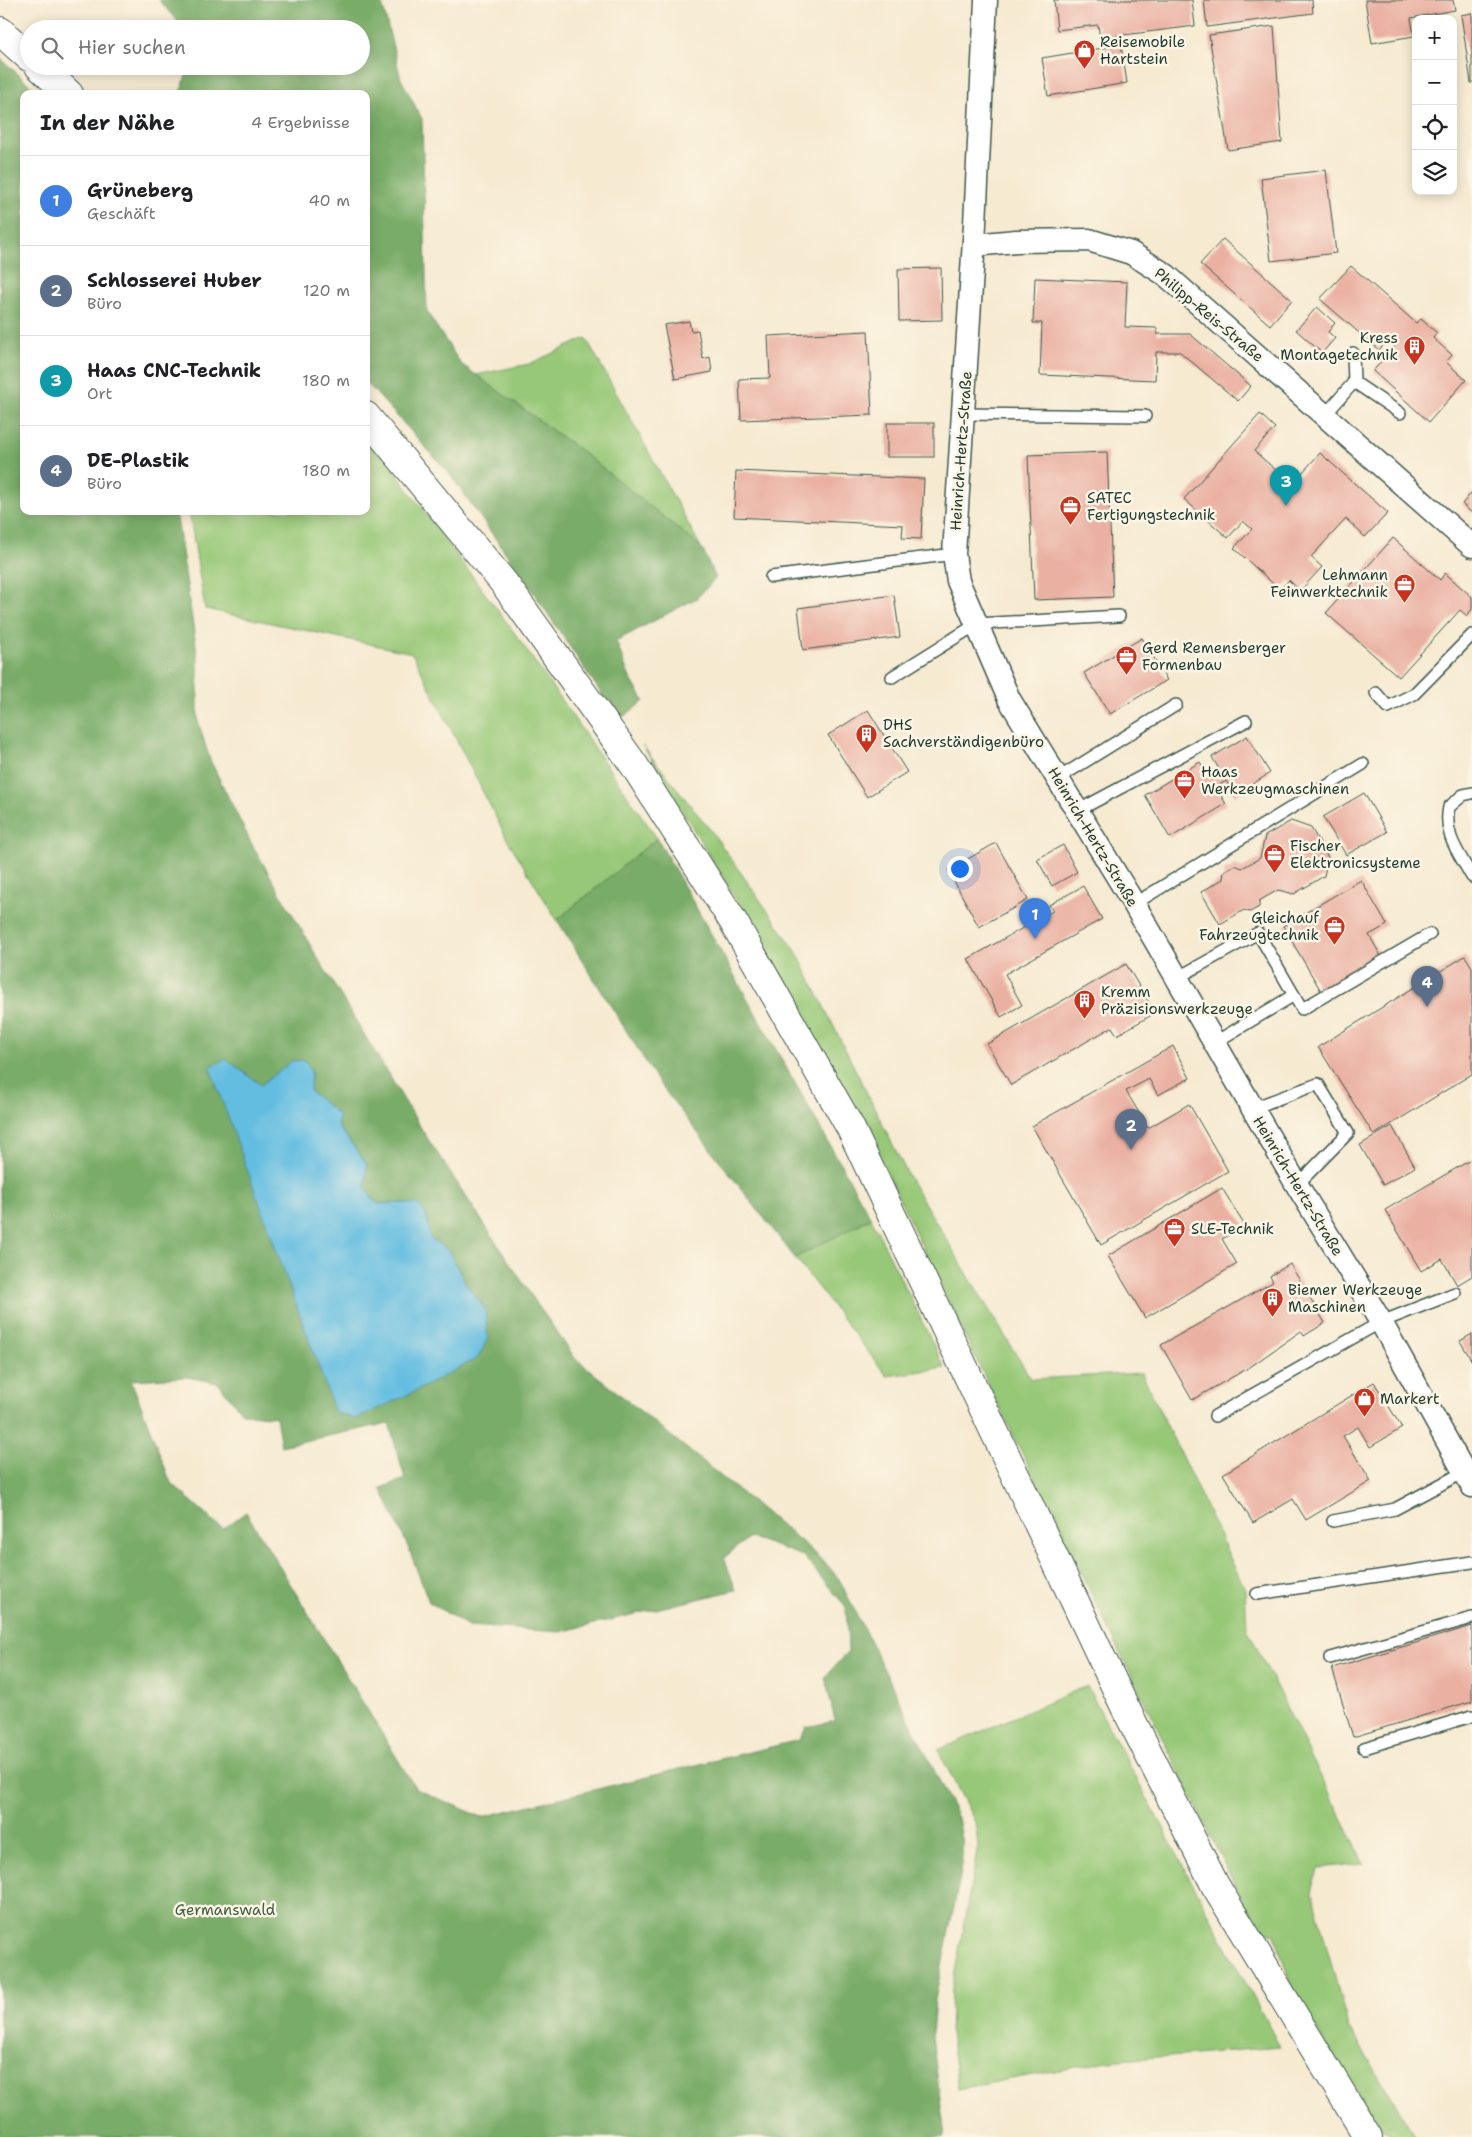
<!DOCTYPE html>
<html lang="de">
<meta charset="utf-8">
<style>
:root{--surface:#fff;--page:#f2f2f2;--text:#202124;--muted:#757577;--line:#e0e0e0;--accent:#c8321e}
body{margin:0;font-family:"Shantell Sans",sans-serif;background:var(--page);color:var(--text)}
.controls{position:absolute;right:15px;top:15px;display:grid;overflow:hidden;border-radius:10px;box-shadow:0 2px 12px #0003}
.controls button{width:45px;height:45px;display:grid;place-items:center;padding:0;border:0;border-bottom:1px solid var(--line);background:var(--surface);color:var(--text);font:25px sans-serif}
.you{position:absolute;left:959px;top:868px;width:18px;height:18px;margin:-12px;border:4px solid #fff;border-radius:50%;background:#1a73e8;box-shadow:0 0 0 8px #1a73e833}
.badge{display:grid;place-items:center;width:32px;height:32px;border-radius:50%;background:var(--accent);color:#fff;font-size:16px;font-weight:700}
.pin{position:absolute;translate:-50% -41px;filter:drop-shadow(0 1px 2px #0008)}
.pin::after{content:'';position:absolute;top:26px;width:18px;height:15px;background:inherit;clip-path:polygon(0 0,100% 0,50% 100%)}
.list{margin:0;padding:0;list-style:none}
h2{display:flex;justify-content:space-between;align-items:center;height:65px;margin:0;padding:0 20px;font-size:21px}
h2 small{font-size:16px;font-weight:400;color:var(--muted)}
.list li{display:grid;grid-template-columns:32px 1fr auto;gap:15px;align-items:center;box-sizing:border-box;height:90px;padding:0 20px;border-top:1px solid var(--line)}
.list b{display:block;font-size:19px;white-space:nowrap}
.list p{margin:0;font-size:16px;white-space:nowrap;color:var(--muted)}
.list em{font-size:16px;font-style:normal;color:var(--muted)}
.icon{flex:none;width:28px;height:28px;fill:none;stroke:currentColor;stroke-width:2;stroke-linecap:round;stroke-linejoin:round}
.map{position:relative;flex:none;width:1472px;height:2137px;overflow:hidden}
.search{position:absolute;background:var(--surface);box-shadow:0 2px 12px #0003;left:20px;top:20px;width:350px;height:55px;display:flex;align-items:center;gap:12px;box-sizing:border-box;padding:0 18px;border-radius:28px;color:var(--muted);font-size:19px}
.panel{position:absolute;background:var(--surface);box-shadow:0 2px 12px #0003;left:20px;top:90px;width:350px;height:425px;border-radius:10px}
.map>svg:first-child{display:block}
.green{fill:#97c877;stroke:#5b8256}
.forest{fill:#79ac68;stroke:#4c744e;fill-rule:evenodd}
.water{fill:#64bde1;stroke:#427d8a}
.building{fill:#eab1a3}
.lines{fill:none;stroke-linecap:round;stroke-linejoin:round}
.lane-casing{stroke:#3f574c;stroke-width:14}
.street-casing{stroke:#3f574c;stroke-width:25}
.primary-casing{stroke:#3f574c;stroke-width:30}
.lane{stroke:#fff;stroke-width:11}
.street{stroke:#fff;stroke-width:22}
.primary{stroke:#fff;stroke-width:28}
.labels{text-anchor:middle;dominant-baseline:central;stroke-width:5;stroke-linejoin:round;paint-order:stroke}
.poi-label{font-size:15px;fill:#1f3d34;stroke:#fcf5e5;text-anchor:start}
.street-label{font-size:15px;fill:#1f3d34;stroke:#fcf5e5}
.park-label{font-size:15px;fill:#3d6045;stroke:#fcf5e5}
</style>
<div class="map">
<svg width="1472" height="2137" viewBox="0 0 1472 2137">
<rect width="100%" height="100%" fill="#fcf5e5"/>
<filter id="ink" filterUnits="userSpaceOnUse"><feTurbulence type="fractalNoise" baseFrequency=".02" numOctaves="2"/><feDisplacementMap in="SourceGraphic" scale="10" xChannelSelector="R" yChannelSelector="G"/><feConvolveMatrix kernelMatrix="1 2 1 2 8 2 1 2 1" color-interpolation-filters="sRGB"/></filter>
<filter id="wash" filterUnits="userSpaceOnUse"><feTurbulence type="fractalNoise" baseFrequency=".0096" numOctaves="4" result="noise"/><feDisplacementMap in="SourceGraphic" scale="20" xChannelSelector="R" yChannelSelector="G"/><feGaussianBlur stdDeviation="1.12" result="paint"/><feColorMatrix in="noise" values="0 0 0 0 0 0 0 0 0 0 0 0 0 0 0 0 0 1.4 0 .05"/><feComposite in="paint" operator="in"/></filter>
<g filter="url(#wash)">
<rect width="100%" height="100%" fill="#f6ead1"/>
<g class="green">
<path d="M 586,338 L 701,547 L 581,451 L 476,375 L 529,364 Z"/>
<path d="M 366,438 L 386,460 L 516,635 L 657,838 L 557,920 L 507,839 L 412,653 L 205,609 L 189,511 L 366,511 Z"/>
<path d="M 643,746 L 712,832 L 796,951 L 911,1181 L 1031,1379 L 1142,1373 L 1245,1589 L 1247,1628 L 1364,1863 L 1319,1868 L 1312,1892 L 1348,2026 L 1416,2137 L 1393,2137 L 1377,2125 L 1293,1992 L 1275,1935 L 1255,1926 L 989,1386 L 864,1125 L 784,989 L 746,916 Z"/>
<path d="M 871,1218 L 945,1368 L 887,1376 L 795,1258 Z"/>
<path d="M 1087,1686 L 1280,2047 L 1108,2061 L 958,2089 L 950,2033 L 952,1988 L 978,1846 L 975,1822 L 938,1750 Z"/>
</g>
<g class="forest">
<path d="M 159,0 L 379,0 L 383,7 L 401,79 L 422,119 L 427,312 L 461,364 L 581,451 L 701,547 L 716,578 L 697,598 L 616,641 L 629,676 L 644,701 L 619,720 L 529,586 L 449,473 L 366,382 L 366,94 L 180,94 L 189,66 L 361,66 L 361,29 L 184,29 Z"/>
<path d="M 0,58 L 40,94 L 24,94 L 24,511 L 176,511 L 198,659 L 198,721 L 210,760 L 250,841 L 316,955 L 424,1133 L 537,1304 L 575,1358 L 802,1542 L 829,1567 L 839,1579 L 958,1818 L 963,1843 L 961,1872 L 935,2000 L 932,2036 L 945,2137 L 0,2137 ZM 226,1059 L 261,1085 L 311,1072 L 310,1091 L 339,1115 L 337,1124 L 367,1164 L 365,1188 L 378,1204 L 405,1203 L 427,1217 L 430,1238 L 448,1250 L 466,1284 L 485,1309 ZM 187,1377 L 218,1383 L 242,1413 L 276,1417 L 281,1446 L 389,1423 L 405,1479 L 381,1488 L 409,1549 L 429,1602 L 468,1626 L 560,1632 L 736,1590 L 724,1558 L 749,1537 L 803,1556 L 846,1607 L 848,1651 L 825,1677 L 835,1721 L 806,1727 L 799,1740 L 482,1817 L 416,1789 L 246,1512 L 223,1529 L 171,1483 L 131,1380 Z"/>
<path d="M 657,838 L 871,1218 L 795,1258 L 659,1083 L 557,920 Z"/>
</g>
<path class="water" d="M 226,1059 L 261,1085 L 292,1061 L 305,1060 L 311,1072 L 310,1091 L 339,1115 L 337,1125 L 367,1164 L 365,1188 L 378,1204 L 405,1203 L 420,1205 L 427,1217 L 430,1238 L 448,1250 L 466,1284 L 485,1309 L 488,1338 L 478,1358 L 414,1392 L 355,1419 L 335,1412 L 210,1067 Z"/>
<g id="blocks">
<g class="building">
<path d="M 1054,0 L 1192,0 L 1195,26 L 1100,38 L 1098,25 L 1057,30 Z"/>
<path d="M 1204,0 L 1312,0 L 1313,13 L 1207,27 Z"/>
<path d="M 1365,0 L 1453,0 L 1455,10 L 1411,18 L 1414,36 L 1372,43 Z"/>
<path d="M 1472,13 L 1472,83 L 1471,83 L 1461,15 Z"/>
<path d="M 1274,26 L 1282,142 L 1228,150 L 1209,35 Z"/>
<path d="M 1121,45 L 1127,83 L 1048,96 L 1042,58 Z"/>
<path d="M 1326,170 L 1336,253 L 1271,261 L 1261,178 Z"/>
<path d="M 1223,239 L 1292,300 L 1270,325 L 1200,264 Z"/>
<path d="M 1351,266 L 1416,323 L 1421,319 L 1437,333 L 1433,338 L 1452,355 L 1446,362 L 1466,380 L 1429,422 L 1373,371 L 1395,346 L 1388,340 L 1379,350 L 1320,299 Z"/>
<path d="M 941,268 L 942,320 L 899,321 L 898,269 Z"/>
<path d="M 1035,278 L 1127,282 L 1125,327 L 1157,328 L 1157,334 L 1190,334 L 1251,386 L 1238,401 L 1180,352 L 1156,352 L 1155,380 L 1040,375 L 1042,323 L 1033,323 Z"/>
<path d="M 1317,307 L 1335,323 L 1328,332 L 1335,338 L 1322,353 L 1296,330 Z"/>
<path d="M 689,321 L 691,331 L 698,330 L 703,359 L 710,357 L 712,372 L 675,379 L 664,325 Z"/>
<path d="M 868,331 L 872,415 L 741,420 L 739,379 L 770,378 L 768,336 Z"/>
<path d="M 1260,414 L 1275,428 L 1254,451 L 1292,484 L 1320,453 L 1388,513 L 1365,537 L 1346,519 L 1311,557 L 1322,567 L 1300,591 L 1289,580 L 1280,590 L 1234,548 L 1252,529 L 1243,521 L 1228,538 L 1184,499 Z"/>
<rect x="887" y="423" width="47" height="34"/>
<path d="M 1107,452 L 1113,597 L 1034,600 L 1028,455 Z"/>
<path d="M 736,471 L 924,479 L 921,539 L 902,538 L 903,525 L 734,517 Z"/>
<path d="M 1472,492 L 1472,513 L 1462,504 Z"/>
<path d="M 1393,538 L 1440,580 L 1445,573 L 1472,597 L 1472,609 L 1467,616 L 1460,610 L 1399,677 L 1326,613 Z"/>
<path d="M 894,595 L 900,637 L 803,650 L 798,608 Z"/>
<path d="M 1142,638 L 1167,680 L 1110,714 L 1084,673 Z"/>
<path d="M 868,710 L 907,772 L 867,797 L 828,735 Z"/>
<path d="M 1247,736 L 1270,773 L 1235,795 L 1226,781 L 1216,787 L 1226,804 L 1170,838 L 1145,795 L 1200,762 L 1208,776 L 1219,769 L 1212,757 Z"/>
<path d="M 1364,793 L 1387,832 L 1346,855 L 1323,817 Z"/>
<path d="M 1291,821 L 1311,828 L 1328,857 L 1324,876 L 1294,894 L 1278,890 L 1259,901 L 1259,907 L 1250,912 L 1244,910 L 1220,924 L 1201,892 L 1223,879 L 1224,871 L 1235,865 L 1242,868 L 1260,858 L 1265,836 Z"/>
<path d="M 996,843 L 1028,900 L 979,927 L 948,870 Z"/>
<path d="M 1063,845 L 1077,872 L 1052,886 L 1037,859 Z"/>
<path d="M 1361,880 L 1387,925 L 1369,935 L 1381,956 L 1321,991 L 1283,926 Z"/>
<path d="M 1083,886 L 1102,919 L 1005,974 L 1022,1005 L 1001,1017 L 968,959 L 1053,911 L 1049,905 Z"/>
<path d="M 1465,956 L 1472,967 L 1472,1074 L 1374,1135 L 1318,1047 Z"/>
<path d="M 1126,964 L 1155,1013 L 1117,1035 L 1112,1027 L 1011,1085 L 987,1044 Z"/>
<path d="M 1173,1046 L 1190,1078 L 1158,1095 L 1149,1079 L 1126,1091 L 1148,1128 L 1189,1104 L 1228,1171 L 1101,1245 L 1032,1126 Z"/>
<path d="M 1392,1126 L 1415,1167 L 1383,1185 L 1360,1145 Z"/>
<path d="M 1472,1159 L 1472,1276 L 1457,1285 L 1442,1259 L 1421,1271 L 1385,1210 Z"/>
<path d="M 1222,1188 L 1245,1226 L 1222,1239 L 1237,1264 L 1145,1318 L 1108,1256 Z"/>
<path d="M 1290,1264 L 1325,1323 L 1304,1336 L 1301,1331 L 1250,1367 L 1192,1400 L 1161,1345 L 1273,1282 L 1270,1276 Z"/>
<path d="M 1472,1334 L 1472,1361 L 1460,1341 Z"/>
<path d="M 1374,1382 L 1402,1428 L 1370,1447 L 1358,1427 L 1343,1436 L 1371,1481 L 1306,1520 L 1293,1499 L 1253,1523 L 1223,1474 Z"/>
<path d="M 1472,1626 L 1472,1701 L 1353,1737 L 1332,1668 Z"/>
</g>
</g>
</g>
<g filter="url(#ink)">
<use href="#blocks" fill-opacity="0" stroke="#3f574c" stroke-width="1"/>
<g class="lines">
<defs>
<g id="lane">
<path d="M 1354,382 L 1400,413"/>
<path d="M 963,414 L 1145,416"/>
<path d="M 1325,415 L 1354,382 L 1353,353"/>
<path d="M 771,577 L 954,554"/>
<path d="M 892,677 L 977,624 L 1119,616"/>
<path d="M 1376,693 L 1388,707 L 1414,694 L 1472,635"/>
<path d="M 1057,779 L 1176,705"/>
<path d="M 1472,793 L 1463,795 L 1449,807 C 1443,835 1459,853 1472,877"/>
<path d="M 1077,811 L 1246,721"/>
<path d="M 1134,904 L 1363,764"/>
<path d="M 1177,978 L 1258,933 L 1302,1009 L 1430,934"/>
<path d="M 1214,1043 L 1294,995"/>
<path d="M 1253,1108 L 1318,1084 L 1348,1133 L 1297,1185"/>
<path d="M 1215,1416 L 1381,1322 L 1455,1293"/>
<path d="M 1333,1521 L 1395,1509 L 1464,1472"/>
<path d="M 1257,1594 L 1472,1562"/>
<path d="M 1330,1658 L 1472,1618"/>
<path d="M 1364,1748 L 1472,1716"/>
</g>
<g id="street">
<path d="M 986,0 L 975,224 L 954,554 L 958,581 L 1009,699 L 1134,904 L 1297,1185 L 1381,1322 L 1472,1486"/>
<path d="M 974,245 L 1016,241 L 1089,240 L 1131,253 L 1166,275 L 1472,546"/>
</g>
<g id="primary">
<path d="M 0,31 L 29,57"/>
<path d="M 39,66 L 69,94"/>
<path d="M 366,416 L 504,583 L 634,765 L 733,921 L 850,1127 L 1125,1707 L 1215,1885 L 1368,2137"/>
</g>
</defs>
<use href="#lane" class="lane-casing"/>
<use href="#street" class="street-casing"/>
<use href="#primary" class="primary-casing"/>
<use href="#lane" class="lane"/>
<use href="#street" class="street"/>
<use href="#primary" class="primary"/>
</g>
</g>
<defs>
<symbol id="shop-pin" viewBox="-11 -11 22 30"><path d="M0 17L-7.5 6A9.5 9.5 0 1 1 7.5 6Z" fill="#c8321e" stroke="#fcf5e5"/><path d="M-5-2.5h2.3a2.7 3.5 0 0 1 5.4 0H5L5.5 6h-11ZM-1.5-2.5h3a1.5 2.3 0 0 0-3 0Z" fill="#fff"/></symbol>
<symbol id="building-pin" viewBox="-11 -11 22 30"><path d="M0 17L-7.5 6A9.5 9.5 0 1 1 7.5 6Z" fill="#c8321e" stroke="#fcf5e5"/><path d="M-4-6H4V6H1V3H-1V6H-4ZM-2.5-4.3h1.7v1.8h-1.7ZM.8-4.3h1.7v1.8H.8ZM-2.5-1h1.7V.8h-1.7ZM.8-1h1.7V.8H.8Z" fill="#fff"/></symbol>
<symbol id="office-pin" viewBox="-11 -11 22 30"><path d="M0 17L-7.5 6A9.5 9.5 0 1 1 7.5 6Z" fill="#c8321e" stroke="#fcf5e5"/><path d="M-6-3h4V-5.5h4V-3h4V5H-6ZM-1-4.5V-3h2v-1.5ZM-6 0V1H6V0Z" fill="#fff"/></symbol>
</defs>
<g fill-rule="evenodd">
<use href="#shop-pin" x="1072" y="38" width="25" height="34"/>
<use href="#building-pin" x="1402" y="334" width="25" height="34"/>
<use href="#office-pin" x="1058" y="494" width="25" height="34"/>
<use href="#office-pin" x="1392" y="572" width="25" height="34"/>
<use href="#office-pin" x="1114" y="644" width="25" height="34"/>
<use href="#building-pin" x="854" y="722" width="25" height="34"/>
<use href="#office-pin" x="1172" y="768" width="25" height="34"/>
<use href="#office-pin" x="1262" y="842" width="25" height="34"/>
<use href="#office-pin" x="1322" y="914" width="25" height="34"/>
<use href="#building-pin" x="1072" y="988" width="25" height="34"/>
<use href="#office-pin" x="1162" y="1216" width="25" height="34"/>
<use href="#building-pin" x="1260" y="1286" width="25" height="34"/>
<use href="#shop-pin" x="1352" y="1386" width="25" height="34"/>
</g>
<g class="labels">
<g class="poi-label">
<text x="1100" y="42">Reisemobile<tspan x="1100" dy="17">Hartstein</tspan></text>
<text x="1398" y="338" text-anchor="end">Kress<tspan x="1398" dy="17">Montagetechnik</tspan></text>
<text x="1087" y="498">SATEC<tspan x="1087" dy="17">Fertigungstechnik</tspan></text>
<text x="1388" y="575" text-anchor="end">Lehmann<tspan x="1388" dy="17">Feinwerktechnik</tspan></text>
<text x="1142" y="648">Gerd Remensberger<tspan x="1142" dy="17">Formenbau</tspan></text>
<text x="883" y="725">DHS<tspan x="883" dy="17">Sachverständigenbüro</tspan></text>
<text x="1201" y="772">Haas<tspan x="1201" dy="17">Werkzeugmaschinen</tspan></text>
<text x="1290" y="846">Fischer<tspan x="1290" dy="17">Elektronicsysteme</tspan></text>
<text x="1319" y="918" text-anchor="end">Gleichauf<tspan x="1319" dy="17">Fahrzeugtechnik</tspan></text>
<text x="1101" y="992">Kremm<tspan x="1101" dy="17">Präzisionswerkzeuge</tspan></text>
<text x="1191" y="1229">SLE-Technik</text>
<text x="1288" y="1290">Biemer Werkzeuge<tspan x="1288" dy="17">Maschinen</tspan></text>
<text x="1380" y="1399">Markert</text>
</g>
<g class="street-label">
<text transform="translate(1209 315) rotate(40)">Philipp-Reis-Straße</text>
<text transform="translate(961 451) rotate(-86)">Heinrich-Hertz-Straße</text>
<text transform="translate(1093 837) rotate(59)">Heinrich-Hertz-Straße</text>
<text transform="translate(1298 1186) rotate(59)">Heinrich-Hertz-Straße</text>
</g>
<g class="park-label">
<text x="225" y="1910">Germanswald</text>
</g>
</g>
</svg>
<div class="controls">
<button>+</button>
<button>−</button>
<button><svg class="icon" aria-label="locate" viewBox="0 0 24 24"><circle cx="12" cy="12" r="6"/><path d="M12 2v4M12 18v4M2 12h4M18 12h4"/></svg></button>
<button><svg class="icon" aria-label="layers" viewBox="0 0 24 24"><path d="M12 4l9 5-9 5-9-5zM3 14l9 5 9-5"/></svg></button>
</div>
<div class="you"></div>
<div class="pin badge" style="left:1035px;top:939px;background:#3f7fe0">1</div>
<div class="pin badge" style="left:1131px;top:1150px;background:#5c6f8a">2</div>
<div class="pin badge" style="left:1286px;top:506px;background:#0f9aa8">3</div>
<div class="pin badge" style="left:1427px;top:1007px;background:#5c6f8a">4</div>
<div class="search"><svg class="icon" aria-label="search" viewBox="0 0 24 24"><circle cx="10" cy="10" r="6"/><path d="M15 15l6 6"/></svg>Hier suchen</div>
<section class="panel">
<h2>In der Nähe<small>4 Ergebnisse</small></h2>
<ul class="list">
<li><span class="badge" style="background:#3f7fe0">1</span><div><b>Grüneberg</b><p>Geschäft</p></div><em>40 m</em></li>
<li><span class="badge" style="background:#5c6f8a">2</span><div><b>Schlosserei Huber</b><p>Büro</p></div><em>120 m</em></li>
<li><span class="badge" style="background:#0f9aa8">3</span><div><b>Haas CNC-Technik</b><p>Ort</p></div><em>180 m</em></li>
<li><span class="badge" style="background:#5c6f8a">4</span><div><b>DE-Plastik</b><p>Büro</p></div><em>180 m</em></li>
</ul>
</section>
</div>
